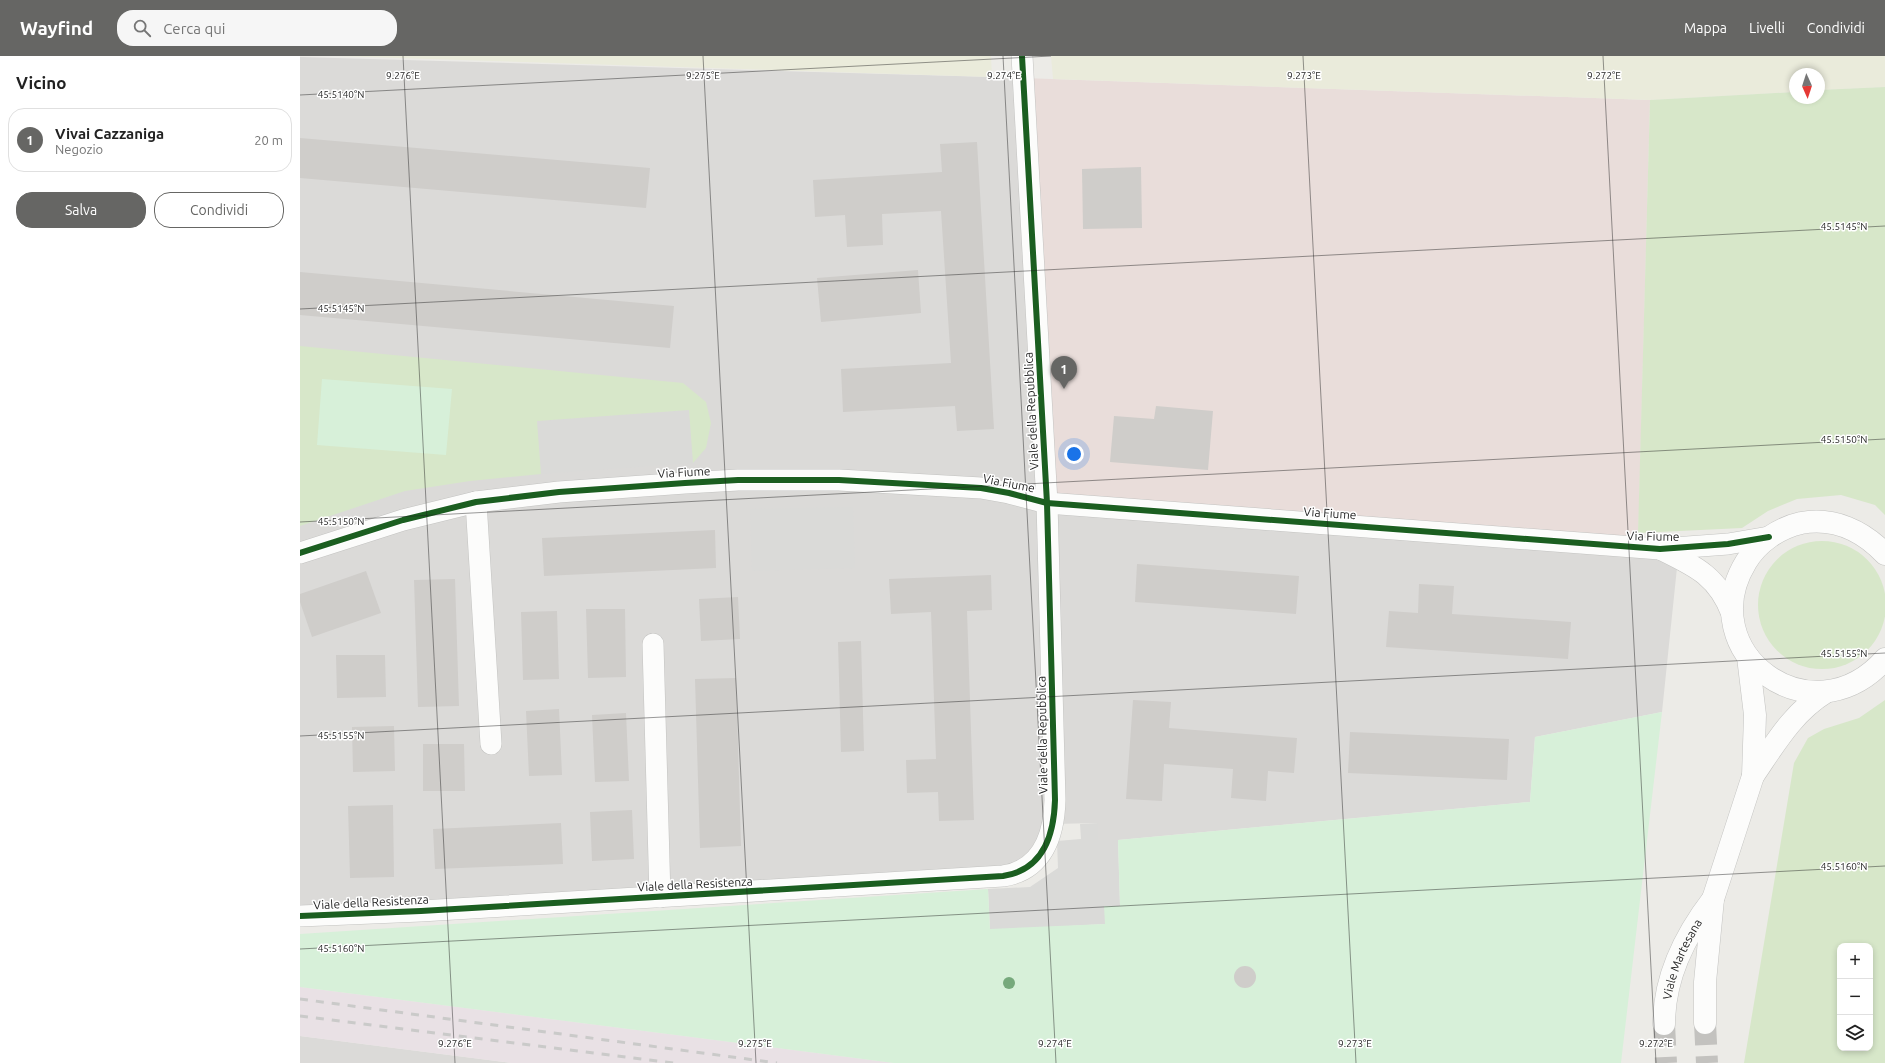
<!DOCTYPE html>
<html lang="it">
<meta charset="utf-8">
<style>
:root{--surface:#fff;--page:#f6f6f6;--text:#222;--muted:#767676;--line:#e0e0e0;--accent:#666664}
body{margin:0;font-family:Ubuntu,sans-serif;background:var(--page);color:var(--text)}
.controls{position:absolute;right:12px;bottom:12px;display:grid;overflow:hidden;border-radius:8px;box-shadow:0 2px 6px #0003}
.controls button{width:36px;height:36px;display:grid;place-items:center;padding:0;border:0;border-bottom:1px solid var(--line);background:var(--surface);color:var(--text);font:20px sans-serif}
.compass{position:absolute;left:1489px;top:12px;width:36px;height:36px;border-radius:50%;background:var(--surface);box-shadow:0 2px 6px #0003;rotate:177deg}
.you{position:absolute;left:774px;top:398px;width:14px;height:14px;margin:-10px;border:3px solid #fff;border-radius:50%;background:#1a73e8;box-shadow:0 0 0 6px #1a73e833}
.badge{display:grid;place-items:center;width:26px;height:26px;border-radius:50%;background:var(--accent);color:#fff;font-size:13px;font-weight:700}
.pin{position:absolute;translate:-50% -33px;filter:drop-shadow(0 1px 2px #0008)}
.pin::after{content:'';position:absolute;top:21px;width:14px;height:12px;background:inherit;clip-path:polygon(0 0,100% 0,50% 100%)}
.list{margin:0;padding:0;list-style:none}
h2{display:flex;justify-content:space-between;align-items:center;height:52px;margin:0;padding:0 16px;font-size:17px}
h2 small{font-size:13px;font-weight:400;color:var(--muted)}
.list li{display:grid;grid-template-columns:26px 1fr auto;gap:12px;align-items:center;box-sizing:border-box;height:64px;margin:0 8px 8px;padding:0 8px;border:1px solid var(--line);border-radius:16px}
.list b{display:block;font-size:15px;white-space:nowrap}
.list p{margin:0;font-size:13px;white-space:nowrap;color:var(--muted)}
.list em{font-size:13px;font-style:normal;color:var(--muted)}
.actions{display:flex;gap:8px;padding:12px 16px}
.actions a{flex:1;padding:9px 0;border:1px solid var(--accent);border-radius:16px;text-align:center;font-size:14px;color:var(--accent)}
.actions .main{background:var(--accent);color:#fff}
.icon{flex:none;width:22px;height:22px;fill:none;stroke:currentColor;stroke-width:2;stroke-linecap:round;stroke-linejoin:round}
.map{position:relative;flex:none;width:1585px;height:1007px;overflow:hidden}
header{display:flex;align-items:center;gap:24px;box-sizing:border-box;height:56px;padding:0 20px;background:var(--accent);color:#fff}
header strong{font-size:19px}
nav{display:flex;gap:22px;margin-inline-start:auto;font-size:14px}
.search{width:280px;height:36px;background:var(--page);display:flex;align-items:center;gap:10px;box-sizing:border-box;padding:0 14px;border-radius:16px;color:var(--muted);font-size:15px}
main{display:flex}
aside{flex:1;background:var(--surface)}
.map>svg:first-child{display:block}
.residential{fill:#dbdad8}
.commercial{fill:#e9ddda}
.industrial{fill:#e9e1e5}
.religious{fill:#dadad8}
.farmland{fill:#eaebdb}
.grass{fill:#d7e7c9;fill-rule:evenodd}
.park{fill:#d7f0d9}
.building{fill:#cfcdca}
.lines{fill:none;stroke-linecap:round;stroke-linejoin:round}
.tertiary-tunnel{stroke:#c3c2bf;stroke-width:22;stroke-dasharray:22 11;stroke-linecap:butt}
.minor-casing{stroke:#c3c3c1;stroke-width:22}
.tertiary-casing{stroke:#c3c3c1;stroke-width:23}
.minor{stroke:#fcfcfb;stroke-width:21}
.tertiary{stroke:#fcfcfb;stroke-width:22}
.rail{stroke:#cacac9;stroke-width:3;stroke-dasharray:8 8;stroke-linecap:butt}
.cycleway-casing{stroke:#fff;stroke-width:8}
.cycleway{stroke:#1b5e20;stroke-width:6}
.tree{fill:#76a97c}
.ticks{fill:none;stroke:#1e1e1e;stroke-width:1;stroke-opacity:0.45}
.labels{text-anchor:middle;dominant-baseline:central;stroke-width:3;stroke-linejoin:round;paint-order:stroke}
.street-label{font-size:12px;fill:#1e1e1e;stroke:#fff}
.ticks-label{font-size:10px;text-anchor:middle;fill:#1e1e1e;stroke:#fff;stroke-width:3;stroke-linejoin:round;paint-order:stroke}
</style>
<header>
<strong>Wayfind</strong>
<div class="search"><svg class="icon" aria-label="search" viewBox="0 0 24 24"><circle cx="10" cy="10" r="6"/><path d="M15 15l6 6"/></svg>Cerca qui</div>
<nav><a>Mappa</a><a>Livelli</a><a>Condividi</a></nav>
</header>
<main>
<aside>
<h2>Vicino<small></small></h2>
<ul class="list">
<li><span class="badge">1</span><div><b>Vivai Cazzaniga</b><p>Negozio</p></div><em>20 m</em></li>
</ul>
<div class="actions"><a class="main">Salva</a><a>Condividi</a></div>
</aside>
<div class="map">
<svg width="1585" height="1007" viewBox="0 0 1585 1007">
<rect width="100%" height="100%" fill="#ecebe7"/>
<g class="residential">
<path d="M 0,1 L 723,22 L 747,447 L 1378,502 L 1362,656 L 1235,681 L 1230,746 L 818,784 L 798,784 L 797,767 L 754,768 L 725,812 L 0,860 Z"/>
<path d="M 0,980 L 211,1007 L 0,1007 Z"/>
</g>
<path class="commercial" d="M 723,22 L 1350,44 L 1338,492 L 747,447 Z"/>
<path class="industrial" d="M 0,931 L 594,1007 L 211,1007 L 0,980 Z"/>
<g class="religious">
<path d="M 389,354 L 393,407 L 241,418 L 237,365 Z"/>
<path d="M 553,451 L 555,512 L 452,515 L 450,453 Z"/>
<path d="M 798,767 L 798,784 L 818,784 L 820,850 L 805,868 L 690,874 L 688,833 L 730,831 L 758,812 L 757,785 L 781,783 L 780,768 Z"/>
</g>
<g class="farmland">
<path d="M 35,0 L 691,0 L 692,21 Z"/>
<path d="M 751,0 L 1585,0 L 1585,31 L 1519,34 L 1519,18 L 1495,18 L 1495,36 L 1350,44 L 753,23 Z"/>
</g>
<g class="grass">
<path d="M 1585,31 L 1585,459 L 1575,449 L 1541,439 L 1497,443 L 1468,455 L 1442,472 L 1338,477 L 1350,44 L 1495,36 L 1495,42 L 1519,42 L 1519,34 Z"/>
<path d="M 0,290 L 383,327 L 406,346 L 411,367 L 406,392 L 393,407 L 389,354 L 237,365 L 241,418 L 170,425 L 105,435 L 0,470 Z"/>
<circle cx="1522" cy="549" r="64"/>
<path d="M 1585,644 L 1585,1007 L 1444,1007 L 1494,707 L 1508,682 L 1524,673 L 1559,662 ZM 1540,890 L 1570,890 L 1570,992 L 1540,992 Z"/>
</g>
<g class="park">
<path d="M 22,323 L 152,333 L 146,399 L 17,389 Z"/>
<path d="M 1362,656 L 1321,1007 L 594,1007 L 0,931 L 0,878 L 688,833 L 690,873 L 805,868 L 804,850 L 820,850 L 818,784 L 1230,746 L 1235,681 Z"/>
</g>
<g class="building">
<path d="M 0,82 L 350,112 L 346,152 L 0,122 Z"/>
<path d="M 677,86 L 694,373 L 657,375 L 655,350 L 543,356 L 541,313 L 651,307 L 641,155 L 582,158 L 583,189 L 547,191 L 545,159 L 515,161 L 513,124 L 642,116 L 640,88 Z"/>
<path d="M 841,111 L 842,172 L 783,173 L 782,113 Z"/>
<path d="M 618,214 L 621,257 L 521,266 L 517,222 Z"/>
<path d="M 0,216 L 374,250 L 370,292 L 0,259 Z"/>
<path d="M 856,350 L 913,355 L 908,414 L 810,406 L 814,360 L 854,363 Z"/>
<path d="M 415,474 L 416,512 L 244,520 L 242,482 Z"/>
<path d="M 837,508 L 999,520 L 996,558 L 835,546 Z"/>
<path d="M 66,515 L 81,557 L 12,581 L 0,546 L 0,538 Z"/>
<path d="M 691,519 L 692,554 L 667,555 L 674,764 L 639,765 L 638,736 L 607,737 L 606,704 L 636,703 L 631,556 L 591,558 L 589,523 Z"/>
<path d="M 155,523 L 159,650 L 118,651 L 114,524 Z"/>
<path d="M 1119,528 L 1154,530 L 1152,558 L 1271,566 L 1268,603 L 1086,591 L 1089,555 L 1118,557 Z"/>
<path d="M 438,541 L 440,583 L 401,585 L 399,543 Z"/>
<path d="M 286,553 L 325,553 L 326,621 L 288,622 Z"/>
<path d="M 257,555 L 259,623 L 223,624 L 221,556 Z"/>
<path d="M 561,585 L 564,695 L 541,696 L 538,586 Z"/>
<path d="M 36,599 L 85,599 L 86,641 L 37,642 Z"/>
<path d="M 436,622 L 441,790 L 400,792 L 395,623 Z"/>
<path d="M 833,644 L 871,646 L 869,672 L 997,682 L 994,717 L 968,715 L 966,745 L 931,742 L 933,713 L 864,708 L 862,745 L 826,743 Z"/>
<path d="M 259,653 L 262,719 L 229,720 L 226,655 Z"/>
<path d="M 326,657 L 329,725 L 295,726 L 292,659 Z"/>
<path d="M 94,670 L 95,715 L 53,716 L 52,671 Z"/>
<path d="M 1050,676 L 1209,683 L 1207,724 L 1048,717 Z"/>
<path d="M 123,688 L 164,688 L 165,735 L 123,735 Z"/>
<path d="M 93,749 L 94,821 L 50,822 L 48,750 Z"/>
<path d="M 332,754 L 334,803 L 292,805 L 290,756 Z"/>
<path d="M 261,767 L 263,808 L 135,813 L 133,773 Z"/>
<circle cx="945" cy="921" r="11"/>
</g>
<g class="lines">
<g class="tertiary-tunnel">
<path d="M 1405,967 L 1407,1007"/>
<path d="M 1364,968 L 1366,1007"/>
</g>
<defs>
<g id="minor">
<path d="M 176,446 L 191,688"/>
<path d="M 1362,494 C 1397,511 1418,521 1432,558"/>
<path d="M 0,497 L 103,464 L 176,446 L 259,436 L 385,427 L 438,424 L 539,424 L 681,432 L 709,437 L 747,447 L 1360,493 L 1428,488 L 1469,481"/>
<path d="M 353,588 L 360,841"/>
<path d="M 0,860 L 121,855 L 703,820 C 743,814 754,779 755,744 L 747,447 L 722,0"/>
</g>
<g id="tertiary">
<path d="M 1585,498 C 1563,475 1534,461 1501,467 C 1479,472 1458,486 1446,506 C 1391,596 1511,686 1585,603"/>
<path d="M 1453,720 C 1475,688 1492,657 1526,636"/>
<path d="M 1405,967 L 1405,926 L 1413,843 L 1453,720 L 1455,659 L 1448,601"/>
<path id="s1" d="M 1364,968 C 1364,922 1386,878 1413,843"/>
</g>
</defs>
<use href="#minor" class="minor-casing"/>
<use href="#tertiary" class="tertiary-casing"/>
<use href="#minor" class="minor"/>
<use href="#tertiary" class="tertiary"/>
<g class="rail">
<path d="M 0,943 L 477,1007"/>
<path d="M 0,960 L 374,1007"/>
</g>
<defs>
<g id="cycleway">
<path d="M 0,497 L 103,464 L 176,446 L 259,436 L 385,427 L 438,424 L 539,424 L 681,432 L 709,437 L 747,447 L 1360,493 L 1428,488 L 1469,481"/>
<path d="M 0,860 L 121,855 L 703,820 C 743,814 754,779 755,744 L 747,447 L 722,0"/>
</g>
</defs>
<use href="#cycleway" class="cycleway-casing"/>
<use href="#cycleway" class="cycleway"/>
</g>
<circle class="tree" cx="709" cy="927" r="6"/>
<path class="ticks" d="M 103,0 L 155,1007M 403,0 L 456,1007M 703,0 L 756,1007M 1003,0 L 1056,1007M 1303,0 L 1356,1007M 0,39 L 751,0M 0,253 L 1585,170M 0,466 L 1585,383M 0,680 L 1585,597M 0,893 L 1585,810"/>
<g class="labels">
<g class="street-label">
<text transform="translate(731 355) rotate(-93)">Viale della Repubblica</text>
<text transform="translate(384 416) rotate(-3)">Via Fiume</text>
<text transform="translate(709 427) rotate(11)">Via Fiume</text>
<text transform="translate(1030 457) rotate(4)">Via Fiume</text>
<text transform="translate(1353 480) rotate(1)">Via Fiume</text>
<text transform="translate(742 679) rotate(-91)">Viale della Repubblica</text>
<text transform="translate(395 828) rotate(-3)">Viale della Resistenza</text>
<text transform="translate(71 846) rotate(-3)">Viale della Resistenza</text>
<text stroke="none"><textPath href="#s1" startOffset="68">Viale Martesana</textPath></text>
</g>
</g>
<g class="ticks-label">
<text x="103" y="23">9.276°E</text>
<text x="403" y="23">9.275°E</text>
<text x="704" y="23">9.274°E</text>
<text x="1004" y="23">9.273°E</text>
<text x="1304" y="23">9.272°E</text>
<text x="41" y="42">45.5140°N</text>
<text x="1544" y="174">45.5145°N</text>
<text x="41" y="256">45.5145°N</text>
<text x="1544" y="387">45.5150°N</text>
<text x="41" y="469">45.5150°N</text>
<text x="1544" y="601">45.5155°N</text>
<text x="41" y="683">45.5155°N</text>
<text x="1544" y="814">45.5160°N</text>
<text x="41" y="896">45.5160°N</text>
<text x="155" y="991">9.276°E</text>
<text x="455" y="991">9.275°E</text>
<text x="755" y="991">9.274°E</text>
<text x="1055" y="991">9.273°E</text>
<text x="1356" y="991">9.272°E</text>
</g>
</svg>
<div class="controls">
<button>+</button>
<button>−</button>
<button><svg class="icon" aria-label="layers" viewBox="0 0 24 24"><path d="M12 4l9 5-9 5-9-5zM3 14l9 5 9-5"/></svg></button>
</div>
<svg class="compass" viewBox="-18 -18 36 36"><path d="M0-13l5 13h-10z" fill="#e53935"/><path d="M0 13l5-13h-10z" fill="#767676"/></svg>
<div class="you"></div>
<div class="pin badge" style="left:764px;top:333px">1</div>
</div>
</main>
